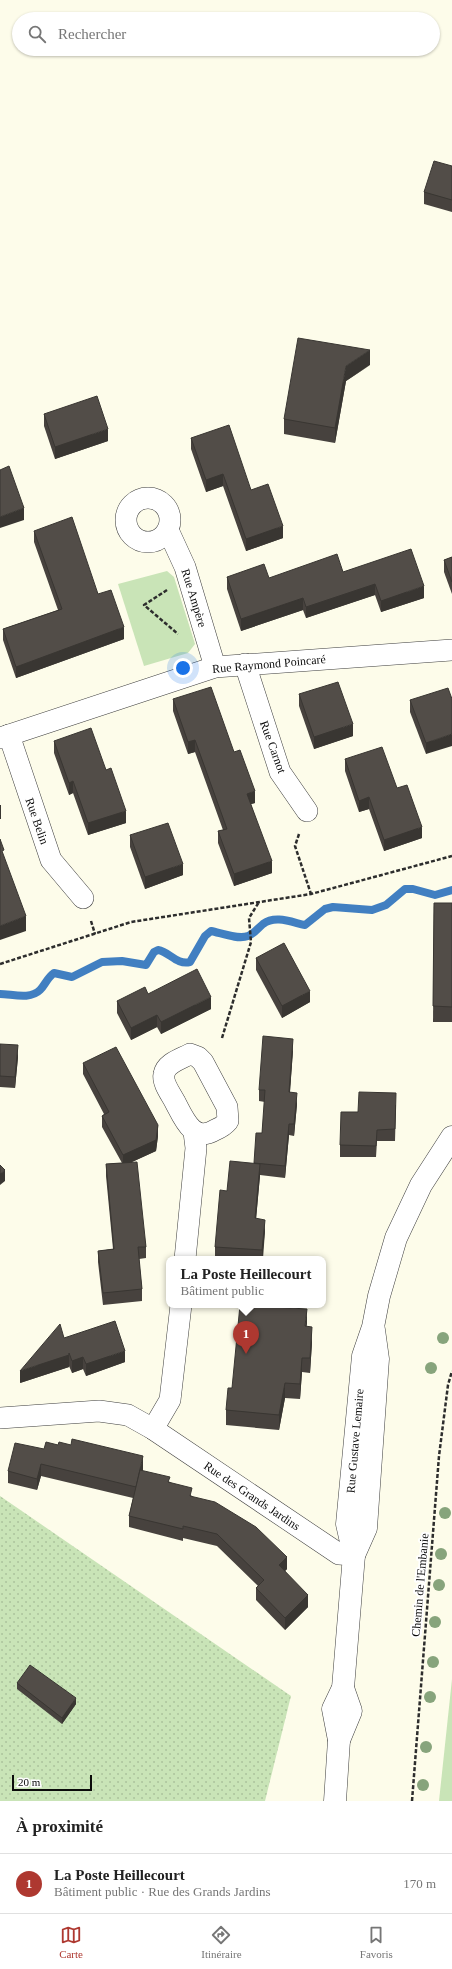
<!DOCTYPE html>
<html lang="fr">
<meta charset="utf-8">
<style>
:root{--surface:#fff;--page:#f6f6f6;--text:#222;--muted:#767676;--line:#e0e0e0;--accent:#ae3830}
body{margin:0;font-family:"Times New Roman",serif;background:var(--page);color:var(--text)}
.scale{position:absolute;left:12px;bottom:10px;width:80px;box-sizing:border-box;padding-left:4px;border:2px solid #0b0b0b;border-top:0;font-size:11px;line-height:14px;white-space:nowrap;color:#0b0b0b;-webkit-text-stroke:3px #fff;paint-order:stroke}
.you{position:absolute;left:183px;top:668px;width:14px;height:14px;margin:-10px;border:3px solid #fff;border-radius:50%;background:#1a73e8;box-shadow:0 0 0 6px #1a73e833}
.badge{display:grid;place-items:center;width:26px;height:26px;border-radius:50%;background:var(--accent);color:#fff;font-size:13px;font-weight:700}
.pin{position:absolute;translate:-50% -33px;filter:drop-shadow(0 1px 2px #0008)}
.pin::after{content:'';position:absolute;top:21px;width:14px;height:12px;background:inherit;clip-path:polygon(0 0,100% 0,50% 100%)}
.popup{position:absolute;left:166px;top:1256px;width:160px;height:52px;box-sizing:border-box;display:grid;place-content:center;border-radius:8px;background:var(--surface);filter:drop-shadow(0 1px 3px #0005);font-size:13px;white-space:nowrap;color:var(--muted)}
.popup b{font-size:15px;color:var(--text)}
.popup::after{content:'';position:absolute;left:50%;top:100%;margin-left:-8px;border:8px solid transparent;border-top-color:var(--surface)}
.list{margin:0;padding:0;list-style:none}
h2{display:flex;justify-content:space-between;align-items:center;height:52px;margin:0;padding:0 16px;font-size:17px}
h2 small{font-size:13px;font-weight:400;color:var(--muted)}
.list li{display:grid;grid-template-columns:26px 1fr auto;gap:12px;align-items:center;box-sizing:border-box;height:60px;padding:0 16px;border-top:1px solid var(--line)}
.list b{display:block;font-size:15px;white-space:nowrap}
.list p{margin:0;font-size:13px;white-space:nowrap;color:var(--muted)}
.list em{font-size:13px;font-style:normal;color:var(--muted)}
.icon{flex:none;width:22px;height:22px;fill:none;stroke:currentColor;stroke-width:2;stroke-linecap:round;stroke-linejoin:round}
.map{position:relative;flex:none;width:452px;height:1801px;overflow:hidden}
.search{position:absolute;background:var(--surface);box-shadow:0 1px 3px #0004;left:12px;right:12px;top:12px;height:44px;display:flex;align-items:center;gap:10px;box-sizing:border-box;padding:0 14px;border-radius:22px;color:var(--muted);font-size:15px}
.sheet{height:112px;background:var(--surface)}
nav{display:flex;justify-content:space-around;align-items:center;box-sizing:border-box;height:56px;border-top:1px solid var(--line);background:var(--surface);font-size:11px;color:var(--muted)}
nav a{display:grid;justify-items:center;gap:2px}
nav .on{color:var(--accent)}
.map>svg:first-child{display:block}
.grass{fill:url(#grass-dots)}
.park{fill:#c9e4b7}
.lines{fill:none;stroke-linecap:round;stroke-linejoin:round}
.stream{stroke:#417fc1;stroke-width:8}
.minor-casing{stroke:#3e3e3e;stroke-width:22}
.tertiary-casing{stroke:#3e3e3e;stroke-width:23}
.path{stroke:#2d2d2d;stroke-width:2.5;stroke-dasharray:4 2;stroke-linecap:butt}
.minor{stroke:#fff;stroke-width:21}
.tertiary{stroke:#fff;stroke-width:22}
.tree{fill:#87a47c}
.wall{fill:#47423e}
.shaded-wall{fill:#393632}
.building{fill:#524d48;stroke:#393632}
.labels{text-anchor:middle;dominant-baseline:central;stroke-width:4;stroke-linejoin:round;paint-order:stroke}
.street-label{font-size:12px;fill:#0b0b0b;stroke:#fff}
</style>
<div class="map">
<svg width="452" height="1801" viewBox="0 0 452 1801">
<defs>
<pattern id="grass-dots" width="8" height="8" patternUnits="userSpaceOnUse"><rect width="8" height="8" fill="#c9e4b7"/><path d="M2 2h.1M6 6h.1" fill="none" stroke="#abc29c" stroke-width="1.8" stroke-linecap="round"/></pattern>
</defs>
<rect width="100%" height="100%" fill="#fdfcea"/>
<path class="grass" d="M 0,1496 L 291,1696 L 265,1801 L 0,1801 Z"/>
<g class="park">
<path d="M 167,571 L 174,577 L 195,644 L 188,653 L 144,666 L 118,584 Z"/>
<path d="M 452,1679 L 452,1801 L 439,1801 Z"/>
</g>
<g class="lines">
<path class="stream" d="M 0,994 C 12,994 30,1000 40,990 C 45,985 47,978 54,973 L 72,977 L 102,962 L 122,961 L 146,965 L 154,952 L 158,950 C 170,952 176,965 190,962 L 205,936 L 211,931 C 221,933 238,940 248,936 C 254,934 258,928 263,924 C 275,915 291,922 305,925 L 325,909 L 333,907 L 372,910 L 386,905 L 405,889 L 413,889 L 435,895 L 452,890"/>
<defs>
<g id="minor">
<circle cx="148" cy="520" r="22"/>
<path d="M 168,530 L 185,567 L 215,667"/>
<path d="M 245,664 L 280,772 L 307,811"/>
<path d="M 9,735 L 51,860 L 83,898"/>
<path d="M 0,738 L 215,667 L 452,650"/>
<path d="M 190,1054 L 198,1057 L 203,1062 L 227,1107 L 228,1121 C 224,1126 220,1128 215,1130 C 193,1143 184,1119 175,1102 C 171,1094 162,1083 164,1074 C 166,1063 181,1059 190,1054 Z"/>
<path d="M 185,1259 L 196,1148 L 194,1132"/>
<path d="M 0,1418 L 99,1411 L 128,1415 L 153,1429 L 339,1554 L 354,1555"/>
<path d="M 153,1429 L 170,1400 L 181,1305"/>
</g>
<g id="tertiary">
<path d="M 354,1555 L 366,1528 L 378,1359 L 374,1330"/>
<path d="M 339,1740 L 351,1711 L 343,1688"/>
<path d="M 335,1801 L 339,1740 L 333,1709 L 343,1688 L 354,1555 L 347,1524 L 363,1356 L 373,1327 L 379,1296 L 396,1238 L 421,1185 L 452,1137"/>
</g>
</defs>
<use href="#minor" class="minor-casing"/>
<use href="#tertiary" class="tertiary-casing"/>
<g class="path">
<path d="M 167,590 L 144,605 L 178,634"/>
<path d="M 299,834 L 295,846 L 311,894"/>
<path d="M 91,921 L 95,934"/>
<path d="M 0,964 L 131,922 L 311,894 L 452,856"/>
<path d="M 222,1038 L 251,942 L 249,918 L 259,902"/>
<path d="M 412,1801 L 439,1456 L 448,1385 L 452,1371"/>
</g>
<use href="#minor" class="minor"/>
<use href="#tertiary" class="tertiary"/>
</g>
<g class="tree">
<circle cx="443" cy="1338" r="6"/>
<circle cx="431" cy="1368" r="6"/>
<circle cx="445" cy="1513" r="6"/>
<circle cx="441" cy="1554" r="6"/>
<circle cx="439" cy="1585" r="6"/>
<circle cx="435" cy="1622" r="6"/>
<circle cx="433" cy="1662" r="6"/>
<circle cx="430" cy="1697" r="6"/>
<circle cx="426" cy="1747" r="6"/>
<circle cx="423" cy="1785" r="6"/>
</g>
<g class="wall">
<path d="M 452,166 L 452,212 L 424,204 L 424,192 Z"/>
<path d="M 370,365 L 346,381 L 335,443 L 284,434 L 284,419 Z"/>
<path d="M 44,414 L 108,441 L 55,459 L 44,426 Z"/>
<path d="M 191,438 L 251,490 L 283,538 L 246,551 L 223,486 L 206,492 L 191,449 Z"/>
<path d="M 34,531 L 98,594 L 124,639 L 16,678 L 3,640 L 3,629 L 58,610 L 34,542 Z"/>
<path d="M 452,557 L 452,594 L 444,572 L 444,560 Z"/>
<path d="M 343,572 L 424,598 L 381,612 L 375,595 L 306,618 L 303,610 L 241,631 L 227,589 L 227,577 L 269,578 Z"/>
<path d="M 299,694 L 353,736 L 314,749 L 299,706 Z"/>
<path d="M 173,699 L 234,752 L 255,803 L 251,804 L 272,873 L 234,886 L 218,843 L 218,831 L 223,830 L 195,752 L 188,754 L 173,711 Z"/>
<path d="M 452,699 L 426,754 L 410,712 L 410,700 Z"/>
<path d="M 54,741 L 106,770 L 126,823 L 88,835 L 73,793 L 69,795 L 54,753 Z"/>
<path d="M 345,759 L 397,788 L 422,838 L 384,851 L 369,809 L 359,812 L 345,771 Z"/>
<path d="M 130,835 L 183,875 L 145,889 L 130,847 Z"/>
<path d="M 434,903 L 452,903 L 452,1022 L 433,1022 Z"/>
<path d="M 256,958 L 310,1002 L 282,1018 L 256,970 Z"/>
<path d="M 148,994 L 211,1009 L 161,1034 L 157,1027 L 131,1040 L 117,1013 L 117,1001 Z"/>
<path d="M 0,1044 L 18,1057 L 15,1088 L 0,1087 Z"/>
<path d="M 293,1050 L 290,1092 L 297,1104 L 294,1136 L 289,1135 L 285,1178 L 260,1175 L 256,1219 L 265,1231 L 263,1259 L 223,1259 L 215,1258 L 215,1247 L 227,1191 L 254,1164 L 262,1133 L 265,1102 L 259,1101 L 259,1090 Z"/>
<path d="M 83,1063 L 158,1136 L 156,1151 L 132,1162 L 146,1247 L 146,1258 L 139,1259 L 142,1289 L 142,1301 L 103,1305 L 98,1262 L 98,1251 L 113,1249 L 106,1176 L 106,1164 L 122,1163 L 102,1127 L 102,1116 L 104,1114 L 83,1074 Z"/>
<path d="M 396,1105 L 395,1141 L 377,1141 L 376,1157 L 340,1157 L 340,1145 L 358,1112 Z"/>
<path d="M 258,1306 L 307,1327 L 312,1342 L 310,1373 L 302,1372 L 300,1399 L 285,1398 L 279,1430 L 226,1425 L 226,1410 L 232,1388 Z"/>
<path d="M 64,1338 L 125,1362 L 86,1376 L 83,1369 L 72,1373 L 69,1366 L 69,1367 L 20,1383 Z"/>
<path d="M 44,1449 L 143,1468 L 143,1471 L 170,1482 L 192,1496 L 287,1569 L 285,1571 L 308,1607 L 285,1630 L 256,1600 L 256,1588 L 258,1586 L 217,1546 L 183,1538 L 183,1541 L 129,1527 L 129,1516 L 133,1498 L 41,1476 L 37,1490 L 8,1483 L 8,1471 Z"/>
<path d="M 17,1683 L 76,1704 L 62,1724 L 17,1689 Z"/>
</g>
<g class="shaded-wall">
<path d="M 370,350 L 370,365 L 346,381 L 335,443 L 335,428 L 346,366 Z"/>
<path d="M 108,429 L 108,441 L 55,459 L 55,447 Z"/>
<path d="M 223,474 L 223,486 L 206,492 L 206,480 Z"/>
<path d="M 24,508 L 24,520 L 0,528 L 0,517 Z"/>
<path d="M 283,526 L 283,538 L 246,551 L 246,539 Z"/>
<path d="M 375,584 L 375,595 L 306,618 L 306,607 Z"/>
<path d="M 424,586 L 424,598 L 381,612 L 381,601 Z"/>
<path d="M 303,598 L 303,610 L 241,631 L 241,619 Z"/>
<path d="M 124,627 L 124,639 L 16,678 L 16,667 Z"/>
<path d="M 353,724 L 353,736 L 314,749 L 314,737 Z"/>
<path d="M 452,734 L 452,746 L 426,754 L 426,743 Z"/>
<path d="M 195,740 L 195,752 L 188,754 L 188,742 Z"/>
<path d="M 73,781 L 73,793 L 69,795 L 69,783 Z"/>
<path d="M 255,791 L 255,803 L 247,805 L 247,794 Z"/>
<path d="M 369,797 L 369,809 L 359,812 L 359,801 Z"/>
<rect x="0" y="805" width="1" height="14"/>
<path d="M 126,811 L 126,823 L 88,835 L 88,823 Z"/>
<path d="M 422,827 L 422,838 L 384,851 L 384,840 Z"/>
<path d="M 272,861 L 272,873 L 234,886 L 234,874 Z"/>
<path d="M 183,864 L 183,875 L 145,889 L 145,877 Z"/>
<path d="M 26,916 L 26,931 L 0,940 L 0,926 Z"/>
<path d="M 310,991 L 310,1002 L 282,1018 L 282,1006 Z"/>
<path d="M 211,997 L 211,1009 L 161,1034 L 161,1022 Z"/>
<path d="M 157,1015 L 157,1027 L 131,1040 L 131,1028 Z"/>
<path d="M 293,1039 L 293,1050 L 289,1104 L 289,1092 Z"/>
<path d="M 18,1045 L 18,1057 L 15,1088 L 15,1077 Z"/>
<path d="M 297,1093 L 297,1104 L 294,1136 L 294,1124 Z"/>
<path d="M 289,1124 L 289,1135 L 285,1178 L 285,1166 Z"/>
<path d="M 158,1125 L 158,1136 L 156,1151 L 123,1166 L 123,1155 Z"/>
<path d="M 260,1164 L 260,1176 L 255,1230 L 255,1218 Z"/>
<path d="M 5,1170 L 5,1181 L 0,1185 L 0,1174 Z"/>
<path d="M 265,1220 L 265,1231 L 262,1259 L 262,1250 Z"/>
<path d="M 307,1309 L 307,1324 L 305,1341 L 305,1326 Z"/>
<path d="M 312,1327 L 312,1342 L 310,1373 L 310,1358 Z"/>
<path d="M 125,1351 L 125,1362 L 86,1376 L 86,1364 Z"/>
<path d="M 69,1355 L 69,1367 L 20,1383 L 20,1371 Z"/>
<path d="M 83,1357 L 83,1369 L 72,1373 L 72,1361 Z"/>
<path d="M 302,1358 L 302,1372 L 300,1399 L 300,1384 Z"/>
<path d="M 285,1383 L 285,1398 L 279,1430 L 279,1415 Z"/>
<path d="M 143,1456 L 143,1468 L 136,1499 L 136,1487 Z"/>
<path d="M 41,1464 L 41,1476 L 37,1490 L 37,1479 Z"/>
<path d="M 287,1557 L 287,1569 L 279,1577 L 279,1565 Z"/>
<path d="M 308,1595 L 308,1607 L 285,1630 L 285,1618 Z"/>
<path d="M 76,1698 L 76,1704 L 62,1724 L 62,1718 Z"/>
</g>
<g class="building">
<path d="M 434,161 L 452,166 L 452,200 L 424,192 Z"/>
<path d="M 298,338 L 370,350 L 346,366 L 335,428 L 284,419 Z"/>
<path d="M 97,396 L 108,429 L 55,447 L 44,414 Z"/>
<path d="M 229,425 L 251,490 L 268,484 L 283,526 L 246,539 L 223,474 L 206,480 L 191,438 Z"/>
<path d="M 9,466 L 24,508 L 0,517 L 0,470 Z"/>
<path d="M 72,517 L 98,594 L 111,590 L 124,627 L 16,667 L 3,629 L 62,609 L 34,531 Z"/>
<path d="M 411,549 L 424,586 L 381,601 L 375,584 L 306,607 L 303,598 L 241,619 L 227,577 L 264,564 L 269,578 L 337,554 L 343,572 Z"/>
<path d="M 452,557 L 452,582 L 444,560 Z"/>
<path d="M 338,682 L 353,724 L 314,737 L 299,694 Z"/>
<path d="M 211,687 L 234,752 L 240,750 L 255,791 L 247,794 L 272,861 L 234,874 L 218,831 L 227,829 L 195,740 L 188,742 L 173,699 Z"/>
<path d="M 448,688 L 452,699 L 452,734 L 426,743 L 410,700 Z"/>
<path d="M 91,728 L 106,770 L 111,768 L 126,811 L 88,823 L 73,781 L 69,783 L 54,741 Z"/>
<path d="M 382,747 L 397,788 L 407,785 L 422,827 L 384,840 L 369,797 L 359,801 L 345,759 Z"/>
<path d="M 168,823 L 183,864 L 145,877 L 130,835 Z"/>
<path d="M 0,839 L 4,850 L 2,851 L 26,916 L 0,926 Z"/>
<path d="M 434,903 L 452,903 L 452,1007 L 433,1006 Z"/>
<path d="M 284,943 L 310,991 L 282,1006 L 256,958 Z"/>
<path d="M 197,969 L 211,997 L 161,1022 L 157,1015 L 131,1028 L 117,1001 L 145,987 L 148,994 Z"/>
<path d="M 263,1036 L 293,1039 L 289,1092 L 297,1093 L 294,1124 L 289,1124 L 285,1166 L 254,1163 L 256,1133 L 262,1133 L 265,1090 L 259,1090 Z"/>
<path d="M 0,1044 L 18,1045 L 15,1077 L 0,1076 Z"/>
<path d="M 116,1047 L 158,1125 L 156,1140 L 123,1155 L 102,1116 L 109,1112 L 83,1063 Z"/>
<path d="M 359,1092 L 396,1093 L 395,1129 L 377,1130 L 376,1146 L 340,1145 L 341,1112 L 358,1112 Z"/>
<path d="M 230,1161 L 260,1164 L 255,1218 L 265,1220 L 262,1250 L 215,1247 L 220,1190 L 227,1191 Z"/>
<path d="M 137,1162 L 146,1247 L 138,1247 L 142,1289 L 103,1293 L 98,1251 L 114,1249 L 106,1164 Z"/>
<path d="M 0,1165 L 5,1170 L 0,1174 Z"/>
<path d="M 240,1305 L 257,1305 L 258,1306 L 307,1309 L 305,1326 L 312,1327 L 310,1358 L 302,1358 L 300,1384 L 285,1383 L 279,1415 L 226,1410 L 228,1388 L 232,1388 Z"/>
<path d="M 115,1321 L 125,1351 L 86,1364 L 83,1357 L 72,1361 L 69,1353 L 69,1355 L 20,1371 L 60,1324 L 64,1338 Z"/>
<path d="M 72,1439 L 143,1456 L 136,1487 L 41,1464 L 37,1479 L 8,1471 L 15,1443 L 44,1449 L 46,1442 L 58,1445 L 59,1442 L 71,1445 Z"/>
<path d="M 140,1470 L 170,1477 L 168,1482 L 192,1488 L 190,1496 L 215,1502 L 256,1527 L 287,1557 L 279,1565 L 308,1595 L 285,1618 L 256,1588 L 264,1580 L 217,1534 L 183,1526 L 183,1529 L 129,1516 Z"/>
<path d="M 30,1665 L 76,1698 L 62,1718 L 17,1683 Z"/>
</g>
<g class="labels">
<g class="street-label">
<text transform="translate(194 598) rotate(73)">Rue Ampère</text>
<text transform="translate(269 664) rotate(-5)">Rue Raymond Poincaré</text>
<text transform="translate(273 747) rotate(70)">Rue Carnot</text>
<text transform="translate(37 821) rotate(71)">Rue Belin</text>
<text transform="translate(355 1441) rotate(-85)">Rue Gustave Lemaire</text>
<text transform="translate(252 1496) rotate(34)">Rue des Grands Jardins</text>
<text transform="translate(420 1585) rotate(-85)">Chemin de l'Embanie</text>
</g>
</g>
</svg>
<div class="scale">20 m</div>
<div class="you"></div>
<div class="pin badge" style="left:246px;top:1354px">1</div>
<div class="popup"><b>La Poste Heillecourt</b>Bâtiment public</div>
<div class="search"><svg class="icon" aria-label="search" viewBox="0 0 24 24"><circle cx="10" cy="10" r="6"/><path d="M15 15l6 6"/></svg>Rechercher</div>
</div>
<section class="sheet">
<h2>À proximité<small></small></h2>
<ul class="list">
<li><span class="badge">1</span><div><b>La Poste Heillecourt</b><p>Bâtiment public · Rue des Grands Jardins</p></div><em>170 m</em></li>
</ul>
</section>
<nav>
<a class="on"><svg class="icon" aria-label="map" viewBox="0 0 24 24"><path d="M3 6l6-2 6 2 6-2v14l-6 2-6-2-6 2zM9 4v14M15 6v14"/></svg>Carte</a>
<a><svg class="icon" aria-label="directions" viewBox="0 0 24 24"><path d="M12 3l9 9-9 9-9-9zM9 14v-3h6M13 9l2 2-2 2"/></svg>Itinéraire</a>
<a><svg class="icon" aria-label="saved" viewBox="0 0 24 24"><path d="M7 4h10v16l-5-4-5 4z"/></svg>Favoris</a>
</nav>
